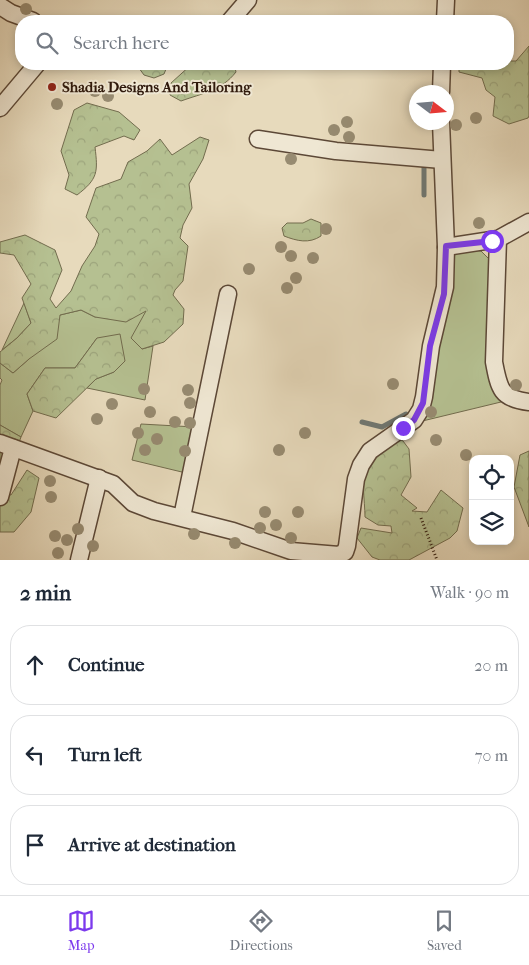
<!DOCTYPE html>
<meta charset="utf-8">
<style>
:root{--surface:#fff;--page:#f2f2f3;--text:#1f2937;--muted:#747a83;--line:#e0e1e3;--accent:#7c3aed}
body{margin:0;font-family:"IM FELL French Canon",serif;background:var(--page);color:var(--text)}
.controls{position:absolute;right:15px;bottom:15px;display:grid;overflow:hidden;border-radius:10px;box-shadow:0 2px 8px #0003}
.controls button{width:45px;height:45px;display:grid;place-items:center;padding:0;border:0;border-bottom:1px solid var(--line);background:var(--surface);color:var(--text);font:25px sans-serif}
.compass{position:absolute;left:409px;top:85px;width:45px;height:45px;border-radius:50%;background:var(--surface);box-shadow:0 2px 8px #0003;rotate:106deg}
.stop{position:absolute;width:15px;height:15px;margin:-11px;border:4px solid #7c3aed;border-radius:50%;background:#fff}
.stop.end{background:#7c3aed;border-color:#fff;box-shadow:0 1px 5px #0008}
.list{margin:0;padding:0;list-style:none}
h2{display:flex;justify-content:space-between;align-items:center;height:65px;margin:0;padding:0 20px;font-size:21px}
h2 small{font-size:16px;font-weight:400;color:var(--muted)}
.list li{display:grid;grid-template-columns:32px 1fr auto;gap:15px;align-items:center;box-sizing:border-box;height:80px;margin:0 10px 10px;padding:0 10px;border:1px solid var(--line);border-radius:20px}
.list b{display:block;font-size:19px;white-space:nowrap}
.list em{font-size:16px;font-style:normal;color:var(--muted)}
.icon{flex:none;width:28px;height:28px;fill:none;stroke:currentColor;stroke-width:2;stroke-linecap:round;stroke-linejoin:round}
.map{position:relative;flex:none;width:529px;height:560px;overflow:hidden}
.search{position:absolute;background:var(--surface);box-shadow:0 2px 8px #0003;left:15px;right:15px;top:15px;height:55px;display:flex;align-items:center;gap:12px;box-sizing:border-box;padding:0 18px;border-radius:20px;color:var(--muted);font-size:19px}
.sheet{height:335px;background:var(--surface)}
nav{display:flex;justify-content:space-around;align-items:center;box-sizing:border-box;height:70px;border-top:1px solid var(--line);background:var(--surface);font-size:14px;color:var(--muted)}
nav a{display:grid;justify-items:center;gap:2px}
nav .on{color:var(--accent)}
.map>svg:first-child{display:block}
.green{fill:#b5c091;stroke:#726c4e}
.forest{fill:url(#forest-crowns);stroke:#726c4e}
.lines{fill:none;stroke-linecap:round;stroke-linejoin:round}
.stream{stroke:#6f7874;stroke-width:5}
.street-casing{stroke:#5c4837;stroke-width:19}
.path{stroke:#2e180b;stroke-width:3;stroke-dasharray:1 2.5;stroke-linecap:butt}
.street{stroke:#efe7d3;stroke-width:16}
.tree{fill:#978b71}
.route{stroke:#7c3aed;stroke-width:6}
.poi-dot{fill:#8f2418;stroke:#efe7d3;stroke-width:2}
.labels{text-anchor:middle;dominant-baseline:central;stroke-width:4;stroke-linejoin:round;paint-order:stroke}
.poi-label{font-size:15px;font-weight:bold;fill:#2e180b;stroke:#efe7d3;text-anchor:start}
</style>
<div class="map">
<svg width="529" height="560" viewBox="0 0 529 560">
<defs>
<pattern id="forest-crowns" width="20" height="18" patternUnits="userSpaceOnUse" patternTransform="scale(1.25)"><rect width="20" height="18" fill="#b5c091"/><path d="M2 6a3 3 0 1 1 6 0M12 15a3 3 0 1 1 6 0" fill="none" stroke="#9ca47c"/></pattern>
</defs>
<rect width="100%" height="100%" fill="#e7dabc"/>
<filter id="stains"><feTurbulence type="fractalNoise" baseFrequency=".004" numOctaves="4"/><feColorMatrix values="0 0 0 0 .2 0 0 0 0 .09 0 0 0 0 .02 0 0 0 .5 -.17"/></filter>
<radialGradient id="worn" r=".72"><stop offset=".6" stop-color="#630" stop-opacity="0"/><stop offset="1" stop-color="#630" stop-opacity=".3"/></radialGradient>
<g class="green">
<path d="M 461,249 L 481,251 L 489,259 L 490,374 L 501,402 L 410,424 L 445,254 Z"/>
<path d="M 24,303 L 31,323 L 17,338 L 2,350 Z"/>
<path d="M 81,310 L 95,317 L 147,310 L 142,349 L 153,346 L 145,400 L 87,388 L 96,379 L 114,372 L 97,338 L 75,368 L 45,368 L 27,394 L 33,411 L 21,437 L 0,425 L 0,385 L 2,380 L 0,378 L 0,363 L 13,373 L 29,359 L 60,315 Z"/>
<path d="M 141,424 L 195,427 L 186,473 L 132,460 Z"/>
</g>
<g class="forest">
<path d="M 529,46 L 529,116 L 528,118 L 509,124 L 493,116 L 495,97 L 486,90 L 482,78 L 459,72 L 459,64 L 508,64 L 508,61 L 516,61 Z"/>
<path d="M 136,64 L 168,64 L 164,74 L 154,78 L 144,75 Z"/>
<path d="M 192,64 L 234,64 L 236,72 C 221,91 203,93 181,101 L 170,95 L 171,83 Z"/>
<path d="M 87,103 L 119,112 L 140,130 L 134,140 L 124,136 L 95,147 C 98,172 98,179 77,195 L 65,189 L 69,175 L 61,151 L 74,110 Z"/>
<path d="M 200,137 L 209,140 L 203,159 L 189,184 L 192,208 L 183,225 L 180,238 L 188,246 L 183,281 L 175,290 L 173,295 L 184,309 L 183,324 L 164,342 L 142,349 L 131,338 L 146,311 L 126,322 L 95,317 L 81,310 L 60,315 L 57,339 L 29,359 L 13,373 L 0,363 L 0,352 L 17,338 L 31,323 L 22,298 L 31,284 L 14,255 L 0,253 L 0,242 L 25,235 L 55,250 L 62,270 L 50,299 L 56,308 L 71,291 L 82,266 L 95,246 L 99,234 L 86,217 L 96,188 L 121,179 L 128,162 L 147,151 L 160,139 L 172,155 Z"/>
<path d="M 311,219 L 321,223 L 321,236 C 309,244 297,241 284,236 L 282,228 L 287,223 L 303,223 Z"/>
<path d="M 120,334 L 125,361 L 114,372 L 96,379 L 56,418 L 33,411 L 27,394 L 45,368 L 75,368 L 97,338 Z"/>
<path d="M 0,425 L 21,437 L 12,461 L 0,465 Z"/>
<path d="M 396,437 L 403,441 L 409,449 L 411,477 L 401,495 L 417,508 L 412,511 L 427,512 L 441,490 L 463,508 L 457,531 L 450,538 L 409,560 L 380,560 L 372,557 L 357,538 L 361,528 L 392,533 L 391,526 L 378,525 L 365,517 C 365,502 360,471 367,459 C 372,452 389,442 396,437 Z"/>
<path d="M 529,451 L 529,527 L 514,487 L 520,455 Z"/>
<path d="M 27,470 L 39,478 L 31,512 L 14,532 L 0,532 L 0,492 L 11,495 Z"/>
</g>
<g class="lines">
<g class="stream">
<path d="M 424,195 L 424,165"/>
<path d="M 362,422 L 382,427 L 406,414"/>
</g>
<defs>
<g id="street">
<path d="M 0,6 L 11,13 L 33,21"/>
<path d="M 230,21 L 248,0"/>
<path d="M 445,21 L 446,0"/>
<path d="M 441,92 L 442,64"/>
<path d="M 0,108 L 37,64"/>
<path d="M 258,139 L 336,151 L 442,160"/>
<path d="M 498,239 L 494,362 C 499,389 501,399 529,402"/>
<path d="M 446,247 L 498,239 L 529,222"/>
<path d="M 0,443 L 113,484 L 133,503 L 154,511 L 233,531 L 291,551 L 339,555"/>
<path d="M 0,497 L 13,448"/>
<path d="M 182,517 L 228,294"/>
<path d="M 79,560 L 99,478"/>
<path d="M 336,560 L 339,555 L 345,552 L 347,546 L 356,479 L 361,465 L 370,451 L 414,420 L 421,409 L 424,397 L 431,346 L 445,287 L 446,247 L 441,122"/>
</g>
</defs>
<use href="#street" class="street-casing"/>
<path class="path" d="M 421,518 L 437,560"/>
<use href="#street" class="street"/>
</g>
<g class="tree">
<circle cx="26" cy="9" r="6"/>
<circle cx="95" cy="91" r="6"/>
<circle cx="108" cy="96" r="6"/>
<circle cx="57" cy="104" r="6"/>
<circle cx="476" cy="118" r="6"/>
<circle cx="347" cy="122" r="6"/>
<circle cx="456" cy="125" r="6"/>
<circle cx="334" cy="130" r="6"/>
<circle cx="349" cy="137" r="6"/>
<circle cx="291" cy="159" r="6"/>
<circle cx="479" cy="223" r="6"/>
<circle cx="326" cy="229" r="6"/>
<circle cx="281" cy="247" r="6"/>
<circle cx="291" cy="256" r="6"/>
<circle cx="313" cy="258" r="6"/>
<circle cx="249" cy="269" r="6"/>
<circle cx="296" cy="278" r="6"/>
<circle cx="287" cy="288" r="6"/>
<circle cx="393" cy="384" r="6"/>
<circle cx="516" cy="385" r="6"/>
<circle cx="144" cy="389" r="6"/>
<circle cx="188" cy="390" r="6"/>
<circle cx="190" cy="403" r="6"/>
<circle cx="112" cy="404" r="6"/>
<circle cx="150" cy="412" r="6"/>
<circle cx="431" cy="412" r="6"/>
<circle cx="97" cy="419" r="6"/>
<circle cx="175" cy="422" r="6"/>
<circle cx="190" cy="423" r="6"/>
<circle cx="138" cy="433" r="6"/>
<circle cx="305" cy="433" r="6"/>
<circle cx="157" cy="439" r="6"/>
<circle cx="436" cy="440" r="6"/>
<circle cx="145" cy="450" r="6"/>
<circle cx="279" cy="450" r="6"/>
<circle cx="185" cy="451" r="6"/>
<circle cx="466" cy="455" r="6"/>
<circle cx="50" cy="481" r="6"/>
<circle cx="51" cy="497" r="6"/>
<circle cx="265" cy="512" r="6"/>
<circle cx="298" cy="512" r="6"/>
<circle cx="276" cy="525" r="6"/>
<circle cx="260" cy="528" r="6"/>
<circle cx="78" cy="529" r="6"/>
<circle cx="194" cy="534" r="6"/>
<circle cx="55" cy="536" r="6"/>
<circle cx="291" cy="538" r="6"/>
<circle cx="67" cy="540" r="6"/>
<circle cx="235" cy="543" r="6"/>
<circle cx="93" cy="546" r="6"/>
<circle cx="58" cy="553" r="6"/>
</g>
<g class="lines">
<path class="route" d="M 403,428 L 414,420 L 423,403 L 430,346 L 444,294 L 446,246 L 492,241"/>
</g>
<circle class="poi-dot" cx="52" cy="87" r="5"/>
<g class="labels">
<g class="poi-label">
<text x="62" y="87">Shadia Designs And Tailoring</text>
</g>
</g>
<rect width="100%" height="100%" filter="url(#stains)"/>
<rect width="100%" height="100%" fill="url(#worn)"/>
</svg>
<div class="controls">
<button><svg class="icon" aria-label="locate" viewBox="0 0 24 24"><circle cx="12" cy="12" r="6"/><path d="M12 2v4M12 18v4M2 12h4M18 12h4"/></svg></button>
<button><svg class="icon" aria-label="layers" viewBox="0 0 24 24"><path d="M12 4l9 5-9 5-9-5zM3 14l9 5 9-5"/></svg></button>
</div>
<svg class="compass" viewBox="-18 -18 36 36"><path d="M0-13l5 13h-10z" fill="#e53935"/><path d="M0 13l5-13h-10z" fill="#747a83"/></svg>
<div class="stop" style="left:492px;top:241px"></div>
<div class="stop end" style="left:403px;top:428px"></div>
<div class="search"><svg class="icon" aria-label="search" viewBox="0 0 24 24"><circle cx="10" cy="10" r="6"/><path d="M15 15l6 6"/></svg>Search here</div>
</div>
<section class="sheet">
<h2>2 min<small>Walk · 90 m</small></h2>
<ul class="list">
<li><svg class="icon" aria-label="ahead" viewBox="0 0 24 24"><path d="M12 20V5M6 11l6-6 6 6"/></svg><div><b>Continue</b></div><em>20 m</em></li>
<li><svg class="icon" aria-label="left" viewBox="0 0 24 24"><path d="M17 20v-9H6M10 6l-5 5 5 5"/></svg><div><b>Turn left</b></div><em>70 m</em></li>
<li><svg class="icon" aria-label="arrive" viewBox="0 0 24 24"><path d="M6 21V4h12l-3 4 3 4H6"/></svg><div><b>Arrive at destination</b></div></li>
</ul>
</section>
<nav>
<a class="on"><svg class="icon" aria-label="map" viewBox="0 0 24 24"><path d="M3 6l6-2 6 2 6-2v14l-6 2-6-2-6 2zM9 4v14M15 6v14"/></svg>Map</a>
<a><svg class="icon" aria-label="directions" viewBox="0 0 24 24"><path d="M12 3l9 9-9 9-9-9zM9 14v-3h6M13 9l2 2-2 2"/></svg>Directions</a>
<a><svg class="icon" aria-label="saved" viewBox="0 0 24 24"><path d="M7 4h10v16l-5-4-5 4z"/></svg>Saved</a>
</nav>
